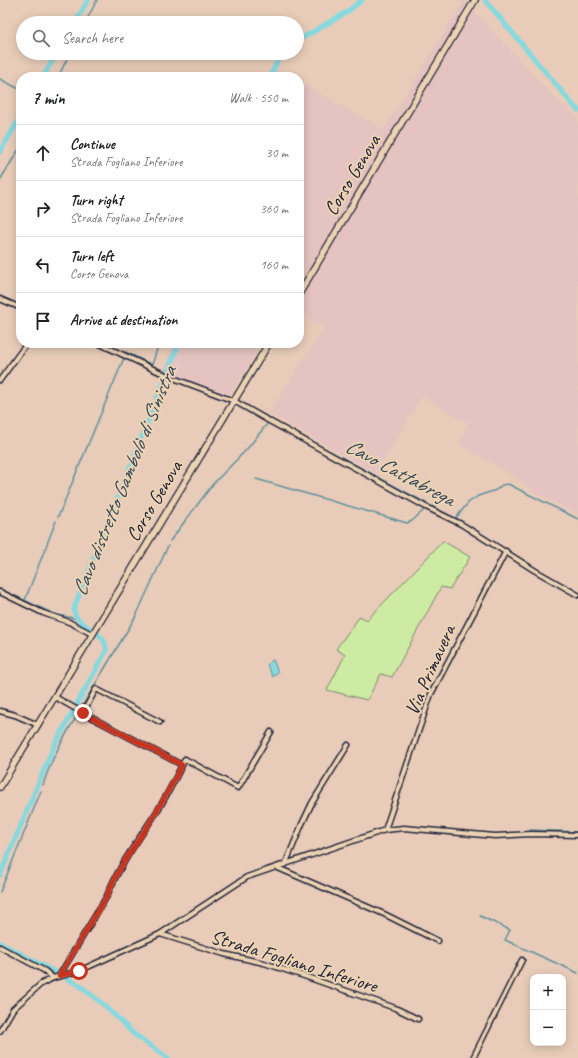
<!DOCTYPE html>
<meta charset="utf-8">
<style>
:root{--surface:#fff;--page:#f6f6f6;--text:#202124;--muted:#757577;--line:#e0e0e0}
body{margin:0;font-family:Caveat,sans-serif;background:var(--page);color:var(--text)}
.controls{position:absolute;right:12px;bottom:12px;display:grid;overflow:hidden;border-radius:8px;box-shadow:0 2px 10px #0003}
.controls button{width:36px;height:36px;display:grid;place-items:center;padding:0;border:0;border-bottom:1px solid var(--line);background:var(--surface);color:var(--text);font:20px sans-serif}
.stop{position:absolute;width:12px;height:12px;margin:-9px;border:3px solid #c8321e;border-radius:50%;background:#fff}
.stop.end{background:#c8321e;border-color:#fff;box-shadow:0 1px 4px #0008}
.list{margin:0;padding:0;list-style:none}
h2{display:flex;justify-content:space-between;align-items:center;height:52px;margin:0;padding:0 16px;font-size:17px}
h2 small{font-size:13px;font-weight:400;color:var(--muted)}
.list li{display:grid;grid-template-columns:26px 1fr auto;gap:12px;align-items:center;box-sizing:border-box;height:56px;padding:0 16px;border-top:1px solid var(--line)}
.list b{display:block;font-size:15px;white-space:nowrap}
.list p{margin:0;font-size:13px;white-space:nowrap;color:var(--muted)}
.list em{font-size:13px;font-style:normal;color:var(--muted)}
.icon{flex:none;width:22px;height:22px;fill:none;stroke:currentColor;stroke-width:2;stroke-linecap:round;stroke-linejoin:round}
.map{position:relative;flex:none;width:578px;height:1058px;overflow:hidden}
.search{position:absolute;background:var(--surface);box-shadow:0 2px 10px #0003;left:16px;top:16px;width:288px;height:44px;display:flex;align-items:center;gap:10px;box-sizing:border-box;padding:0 14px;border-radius:22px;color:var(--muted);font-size:15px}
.panel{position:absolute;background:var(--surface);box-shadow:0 2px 10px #0003;left:16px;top:72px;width:288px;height:276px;border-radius:16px}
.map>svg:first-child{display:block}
.built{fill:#e4c3c0}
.green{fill:#cdeba2;stroke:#78866e}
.water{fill:#87d9df;stroke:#5f909d}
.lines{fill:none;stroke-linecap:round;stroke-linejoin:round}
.stream{stroke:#5f909d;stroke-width:1.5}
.canal{stroke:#87d9df;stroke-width:5}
.street-casing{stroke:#22223b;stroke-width:7}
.secondary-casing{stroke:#22223b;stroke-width:8}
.street{stroke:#ebd3b3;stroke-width:4}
.secondary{stroke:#ebd3b3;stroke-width:5.5}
.route{stroke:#c8321e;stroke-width:5}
.labels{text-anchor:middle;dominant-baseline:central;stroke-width:4;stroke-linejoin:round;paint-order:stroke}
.street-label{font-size:20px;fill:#22223b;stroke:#ebd3b3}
.water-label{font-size:21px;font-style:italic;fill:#36475c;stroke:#ebd3b3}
</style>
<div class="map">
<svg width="578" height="1058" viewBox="0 0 578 1058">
<rect width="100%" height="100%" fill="#e8ccb9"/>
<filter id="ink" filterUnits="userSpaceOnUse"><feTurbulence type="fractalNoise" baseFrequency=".025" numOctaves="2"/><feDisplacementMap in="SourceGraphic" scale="8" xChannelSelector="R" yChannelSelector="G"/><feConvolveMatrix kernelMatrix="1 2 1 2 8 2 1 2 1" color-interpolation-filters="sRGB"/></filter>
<g filter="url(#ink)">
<g class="built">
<path d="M 464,0 L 552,95 L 578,118 L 578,514 L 535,493 L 517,478 L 458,443 L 469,424 L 422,396 L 376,473 L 269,413 L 324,328 L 299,313 L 299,93 L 304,85 L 384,130 Z"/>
<path d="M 173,343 L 262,343 L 230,395 L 163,371 Z"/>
</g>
<path class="green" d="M 443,541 L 470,557 L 450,589 L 441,587 L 392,677 L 381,674 L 367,700 L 327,690 L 345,655 L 336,649 L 360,616 L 367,620 Z"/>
<path class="water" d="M 272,660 L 273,660 L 278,672 L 273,677 L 267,665 Z"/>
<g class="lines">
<g class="stream">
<path d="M 85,23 L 97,0"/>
<path d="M 58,77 L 70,53"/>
<path d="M 0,79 L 21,90"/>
<path d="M 0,180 L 21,146"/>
<path d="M 126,352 L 152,365 L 159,343"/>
<path d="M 270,419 L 450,516 L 456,518 L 468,503 L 478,496 L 496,490 L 502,485 L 508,484 L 578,519"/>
<path d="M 256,479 L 407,523 L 412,521 L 424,510"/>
<path d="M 58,517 L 124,358"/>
<path d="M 170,541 L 213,484 L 247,449 L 267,424"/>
<path d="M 0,589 L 54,614 L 78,619"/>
<path d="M 25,600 L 56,521"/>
<path d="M 81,708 L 136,616 L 168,546"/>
<path d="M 43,785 C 51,759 64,737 78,714"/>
<path d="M 530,830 L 578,832"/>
<path d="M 0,892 L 41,791"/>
<path d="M 480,916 L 510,930 L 505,940 L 578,973"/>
</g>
<g class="canal">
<path d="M 485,0 L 573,105 L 578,110"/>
<path d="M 75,23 L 88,0"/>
<path d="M 297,41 L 347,12 L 362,0"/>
<path d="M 43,77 L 57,53"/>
<path d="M 270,77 L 281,53"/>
<path d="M 0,152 L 21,116"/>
<path d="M 0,875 L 54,746 L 106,651 C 108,629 73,628 74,608 L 179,343"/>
<path d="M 0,943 L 79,985 L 104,1005 L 134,1034 L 168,1058"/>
</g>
<defs>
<g id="street">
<path d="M 0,299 L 21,308"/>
<path d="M 98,343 L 168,376 L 234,401 L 271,422 L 426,507 L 461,524 L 534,570 L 578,595"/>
<path d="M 0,380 L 27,343"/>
<path d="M 0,592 L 43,613 L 69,622 L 92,634"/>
<path d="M 55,697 L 83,713 L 182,765"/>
<path d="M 0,711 L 15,715 L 38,725"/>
<path d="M 83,713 L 96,689 L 160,722"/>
<path d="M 385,830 L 431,694 L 506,551"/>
<path d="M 285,865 L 302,824 L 312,803 L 348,745"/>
<path d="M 278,868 L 384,914 L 438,941"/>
<path d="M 160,934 L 224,954 L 264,963 L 307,977 L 395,1008 L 418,1019"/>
<path d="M 0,947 L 45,971 L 53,978"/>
<path d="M 59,976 L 107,896 C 119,866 138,840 156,813 C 167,796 176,777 185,759 L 238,788 L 271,732"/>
<path d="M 0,1031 L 13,1009 L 41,984 L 53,978 L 79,971 L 160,934 L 247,877 L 385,830 L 404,828 L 495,836 L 531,834 L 578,835"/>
<path d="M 473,1058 L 522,960"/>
</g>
<g id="secondary">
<path d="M 299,294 L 475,0"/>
<path d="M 0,787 L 269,343"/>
</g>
</defs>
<use href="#street" class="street-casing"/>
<use href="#secondary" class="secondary-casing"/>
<use href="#street" class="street"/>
<use href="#secondary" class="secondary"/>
</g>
</g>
<g class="lines" filter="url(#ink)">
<path class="route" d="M 79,971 L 59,976 L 107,896 C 119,864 140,840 157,811 C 166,796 174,780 182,765 L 83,713"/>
</g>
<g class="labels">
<g class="street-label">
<text transform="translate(352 175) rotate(-59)">Corso Genova</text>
<text transform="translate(154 501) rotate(-59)">Corso Genova</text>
<text transform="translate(430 670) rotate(-66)">Via Primavera</text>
<text transform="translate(294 961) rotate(17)">Strada Fogliano Inferiore</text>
</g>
<g class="water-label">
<text transform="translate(400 472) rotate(28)">Cavo Cattabrega</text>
<text transform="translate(124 481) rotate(-68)">Cavo distretto Gambolò di Sinistra</text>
</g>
</g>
</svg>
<div class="controls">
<button>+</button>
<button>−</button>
</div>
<div class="stop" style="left:79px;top:971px"></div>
<div class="stop end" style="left:83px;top:713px"></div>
<div class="search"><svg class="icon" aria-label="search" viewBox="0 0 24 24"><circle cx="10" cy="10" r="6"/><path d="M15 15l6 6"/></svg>Search here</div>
<section class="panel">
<h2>7 min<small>Walk · 550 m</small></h2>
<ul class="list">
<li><svg class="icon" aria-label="ahead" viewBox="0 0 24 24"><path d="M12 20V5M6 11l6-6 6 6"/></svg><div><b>Continue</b><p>Strada Fogliano Inferiore</p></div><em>30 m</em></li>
<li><svg class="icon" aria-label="right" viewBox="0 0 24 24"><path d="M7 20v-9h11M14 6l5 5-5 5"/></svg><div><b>Turn right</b><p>Strada Fogliano Inferiore</p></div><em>360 m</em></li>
<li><svg class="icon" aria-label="left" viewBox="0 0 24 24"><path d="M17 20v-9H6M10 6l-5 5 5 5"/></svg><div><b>Turn left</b><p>Corso Genova</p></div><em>160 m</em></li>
<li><svg class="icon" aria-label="arrive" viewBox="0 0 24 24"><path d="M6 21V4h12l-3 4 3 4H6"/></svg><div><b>Arrive at destination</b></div></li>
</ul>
</section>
</div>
